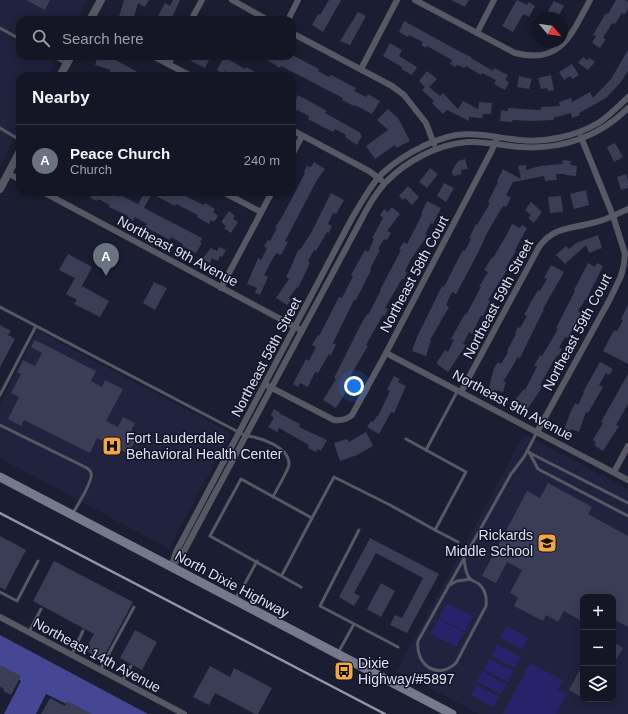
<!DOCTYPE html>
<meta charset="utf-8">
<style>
:root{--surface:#141626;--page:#212332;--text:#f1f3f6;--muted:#9d9fa7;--line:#333543;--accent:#f2a541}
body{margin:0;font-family:Helvetica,sans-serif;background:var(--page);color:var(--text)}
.controls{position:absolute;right:12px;bottom:12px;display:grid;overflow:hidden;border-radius:8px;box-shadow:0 2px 10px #0003}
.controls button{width:36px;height:36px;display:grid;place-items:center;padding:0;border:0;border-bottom:1px solid var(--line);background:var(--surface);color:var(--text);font:20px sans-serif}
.compass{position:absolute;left:532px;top:12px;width:36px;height:36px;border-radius:50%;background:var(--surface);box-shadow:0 2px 10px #0003;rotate:119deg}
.you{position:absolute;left:354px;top:386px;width:14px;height:14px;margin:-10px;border:3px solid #fff;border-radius:50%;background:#1a73e8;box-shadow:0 0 0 6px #1a73e833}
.badge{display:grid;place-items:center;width:26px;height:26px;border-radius:50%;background:var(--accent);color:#fff;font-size:13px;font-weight:700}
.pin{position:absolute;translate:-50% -33px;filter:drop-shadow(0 1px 2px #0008)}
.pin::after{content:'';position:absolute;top:21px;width:14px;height:12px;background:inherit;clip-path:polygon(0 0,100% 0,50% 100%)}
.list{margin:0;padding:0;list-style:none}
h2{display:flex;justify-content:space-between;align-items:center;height:52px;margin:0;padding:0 16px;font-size:17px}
h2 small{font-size:13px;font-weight:400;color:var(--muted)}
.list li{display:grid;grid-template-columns:26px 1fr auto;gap:12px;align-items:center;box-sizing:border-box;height:72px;padding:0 16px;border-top:1px solid var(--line)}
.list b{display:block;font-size:15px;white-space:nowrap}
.list p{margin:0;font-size:13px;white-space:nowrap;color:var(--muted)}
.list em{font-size:13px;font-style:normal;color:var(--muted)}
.icon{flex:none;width:22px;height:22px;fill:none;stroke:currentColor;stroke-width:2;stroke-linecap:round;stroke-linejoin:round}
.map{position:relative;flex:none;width:628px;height:714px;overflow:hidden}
.search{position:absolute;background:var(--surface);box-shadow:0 2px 10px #0003;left:16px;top:16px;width:280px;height:44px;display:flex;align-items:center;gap:10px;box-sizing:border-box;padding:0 14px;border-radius:12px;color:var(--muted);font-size:15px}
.panel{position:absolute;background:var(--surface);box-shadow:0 2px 10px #0003;left:16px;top:72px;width:280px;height:124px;border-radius:12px}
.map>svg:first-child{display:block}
.built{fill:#20223e;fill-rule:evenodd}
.green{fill:#27236a}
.forest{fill:#454694}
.building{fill:#3b3d56}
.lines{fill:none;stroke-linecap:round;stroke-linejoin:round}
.service{stroke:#575864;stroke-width:3}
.minor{stroke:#575864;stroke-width:6}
.tertiary{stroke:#575864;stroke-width:8}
.secondary{stroke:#76798b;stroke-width:9}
.rail{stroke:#9295a6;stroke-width:2.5}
.labels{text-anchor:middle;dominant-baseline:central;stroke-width:3;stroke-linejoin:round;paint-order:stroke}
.street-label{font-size:14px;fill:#dde0ef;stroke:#121328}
.poi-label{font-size:14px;fill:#dde0ef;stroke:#121328;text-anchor:start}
</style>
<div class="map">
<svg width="628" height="714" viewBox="0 0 628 714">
<rect width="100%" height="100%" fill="#1b1d32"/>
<g class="built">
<path d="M 0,0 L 87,0 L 77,20 L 20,20 L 20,56 L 58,56 L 47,76 L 20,76 L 20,128 L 0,166 Z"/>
<path d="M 37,330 L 231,433 L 169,549 L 0,458 L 0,404 Z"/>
<path d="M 524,434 L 628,489 L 628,714 L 479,714 L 397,671 ZM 583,597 L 613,597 L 613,699 L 583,699 Z"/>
</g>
<g class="green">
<path d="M 447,603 L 473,616 L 465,631 L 439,618 Z"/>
<path d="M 439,619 L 464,632 L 456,647 L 431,634 Z"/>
<path d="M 507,626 L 528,638 L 522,650 L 500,638 Z"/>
<path d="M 497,645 L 521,657 L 515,668 L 491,656 Z"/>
<path d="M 490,659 L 514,671 L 508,682 L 484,670 Z"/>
<path d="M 530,663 L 563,680 L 558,690 L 566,695 L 556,714 L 503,714 Z"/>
<path d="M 482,671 L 506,684 L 501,694 L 477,682 Z"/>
<path d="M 476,685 L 499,697 L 494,707 L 471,695 Z"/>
</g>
<path class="forest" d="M 0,635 L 148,714 L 87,714 L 46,694 L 36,714 L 4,714 L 21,681 L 0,669 Z"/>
<g class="building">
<path d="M 26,0 L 50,0 L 45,10 Z"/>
<path d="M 124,0 L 149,0 L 145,7 L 138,3 L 133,20 L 118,20 Z"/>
<path d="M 173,0 L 180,0 L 171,20 L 166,20 L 158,16 L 165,3 L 170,6 Z"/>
<path d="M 329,0 L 341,0 L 323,32 L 312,25 L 318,14 L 320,15 Z"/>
<path d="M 451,0 L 469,0 L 465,7 Z"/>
<path d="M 517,0 L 527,5 L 529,2 L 535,6 L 529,17 L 524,14 L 522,16 L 513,32 L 502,26 Z"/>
<path d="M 616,0 L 625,0 L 628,2 L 628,9 L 625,14 L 622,13 L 615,24 L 612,23 L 603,38 L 606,39 L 600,48 L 592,43 L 596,36 L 593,35 L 606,13 L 608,14 Z"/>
<path d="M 554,1 L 564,6 L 558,17 L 548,11 Z"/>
<path d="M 358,12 L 366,16 L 350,45 L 340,41 Z"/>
<path d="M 404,21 L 457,50 L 471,57 L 471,58 L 493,71 L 494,68 L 508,75 L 505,80 L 509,82 L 505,90 L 494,84 L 496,80 L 482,73 L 481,75 L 466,66 L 465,68 L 457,65 L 456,67 L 450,64 L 452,60 L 427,46 L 426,48 L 421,45 L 423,42 L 409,35 L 408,37 L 399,32 Z"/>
<path d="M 390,43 L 402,50 L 399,56 L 417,67 L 412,75 L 401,69 L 402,67 L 383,56 Z"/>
<path d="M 628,50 L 628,71 L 621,82 L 606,98 L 579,113 L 580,115 L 572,118 L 571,113 L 553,118 L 554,120 L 532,121 L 513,120 L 512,122 L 500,121 L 501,110 L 508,111 L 508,108 L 541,110 L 541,107 L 560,106 L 559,102 L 571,98 L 572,102 L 590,92 L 593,98 L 611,79 Z"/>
<path d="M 98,56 L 108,56 L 145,76 L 133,76 L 126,72 L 123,76 L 112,76 L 108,74 L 111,70 L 95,65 Z"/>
<path d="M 194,56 L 211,56 L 205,68 L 191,61 Z"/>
<path d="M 261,56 L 294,56 L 319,69 L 318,71 L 329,77 L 331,75 L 356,88 L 354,91 L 366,97 L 368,94 L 380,101 L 372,114 L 355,105 L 354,106 L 342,100 L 343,98 L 281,66 L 280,68 Z"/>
<path d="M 224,57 L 245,69 L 246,67 L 263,76 L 233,76 L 224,71 L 223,74 L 217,70 Z"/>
<path d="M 583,57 L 587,60 L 590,58 L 595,62 L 588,70 L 578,63 Z"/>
<path d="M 572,64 L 579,75 L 572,79 L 570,76 L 564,80 L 559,72 Z"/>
<path d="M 427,71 L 437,79 L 429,87 L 440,96 L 443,93 L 458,109 L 463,101 L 478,109 L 479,102 L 492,103 L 491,114 L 483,114 L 482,118 L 469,117 L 469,121 L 447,110 L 443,114 L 432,103 L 434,101 L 422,90 L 425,87 L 419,81 Z"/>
<path d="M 551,75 L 554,90 L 548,91 L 547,88 L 541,89 L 538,78 Z"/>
<path d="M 519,76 L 532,79 L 529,89 L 517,87 Z"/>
<path d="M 298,95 L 327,111 L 325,113 L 361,133 L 360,134 L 362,136 L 357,145 L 345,137 L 346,135 L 335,129 L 333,132 L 321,126 L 308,119 L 309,116 L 297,110 L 296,112 L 292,110 L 292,107 Z"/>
<path d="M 388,109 L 398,118 L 410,141 L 396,148 L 395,145 L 375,159 L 366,146 L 388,130 L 377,120 Z"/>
<path d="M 615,143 L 623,157 L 614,162 L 607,147 Z"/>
<path d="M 465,159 L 468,169 L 461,170 L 462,174 L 453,176 L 452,171 L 458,161 Z"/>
<path d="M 563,160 L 571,161 L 570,165 L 577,166 L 576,176 L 566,175 L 565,174 L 556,174 L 557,180 L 545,181 L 544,176 L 513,182 L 506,195 L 511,198 L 506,207 L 503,206 L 487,233 L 479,251 L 456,294 L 452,292 L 446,305 L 449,307 L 430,340 L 431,340 L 426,356 L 412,351 L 417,337 L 442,286 L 444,287 L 456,263 L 463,250 L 465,251 L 471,239 L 469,238 L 476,224 L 477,225 L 490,203 L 488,202 L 498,182 L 497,181 L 503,169 L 521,179 L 518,166 L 526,165 L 526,170 L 540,166 L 562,164 Z"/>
<path d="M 314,162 L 325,169 L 317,180 L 285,241 L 288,242 L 281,255 L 276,253 L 264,275 L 268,277 L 260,295 L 255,293 L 257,288 L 247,284 L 256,263 L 258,258 L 261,260 L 267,248 L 264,246 L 268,240 L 270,241 L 277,228 L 275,227 L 282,217 L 305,173 L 304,172 L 307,166 L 311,167 Z"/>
<path d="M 430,168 L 438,174 L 427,188 L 419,182 Z"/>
<path d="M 626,174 L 628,180 L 628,188 L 621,190 L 617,177 Z"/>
<path d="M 444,183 L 454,188 L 446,202 L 437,196 Z"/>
<path d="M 408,186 L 419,197 L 412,205 L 405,198 L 403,200 L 399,196 Z"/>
<path d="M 586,190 L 589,205 L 574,209 L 570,194 Z"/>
<path d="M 94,192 L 109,192 L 118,197 L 120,195 L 138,204 L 145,192 L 182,192 L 181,194 L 204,205 L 205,203 L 215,209 L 213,212 L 218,216 L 214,222 L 211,220 L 209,224 L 197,217 L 198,215 L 176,204 L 175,206 L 152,194 L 144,208 L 202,238 L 200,242 L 202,243 L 196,253 L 182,246 L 183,244 L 171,237 L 170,240 L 145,227 L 147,224 L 135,217 L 133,221 L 127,217 L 128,216 L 109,207 L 110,205 L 98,199 L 97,201 L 90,198 Z"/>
<path d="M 331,193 L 344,200 L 336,214 L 333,213 L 328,224 L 332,226 L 329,233 L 327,232 L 316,251 L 314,250 L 308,261 L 310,263 L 298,288 L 297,287 L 289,298 L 291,300 L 287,305 L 276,298 L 289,279 L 286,277 L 294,261 L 293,261 L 299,249 L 300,250 L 311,233 Z"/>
<path d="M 561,196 L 563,212 L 550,213 L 548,197 Z"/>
<path d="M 427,201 L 441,208 L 433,224 L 431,223 L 425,234 L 427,235 L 423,242 L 411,259 L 405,271 L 407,273 L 404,279 L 402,279 L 385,308 L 388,309 L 385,316 L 383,315 L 366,345 L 368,346 L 348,380 L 352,382 L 336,408 L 323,400 L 336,379 L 334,378 L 360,326 L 367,314 L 368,315 L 381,290 L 380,290 L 401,250 L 399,249 L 404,242 L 407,244 L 422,215 L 421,214 Z"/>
<path d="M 531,202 L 542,212 L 534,223 L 528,218 L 531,215 L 525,210 Z"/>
<path d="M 392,207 L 400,214 L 387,231 L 391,233 L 387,240 L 384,239 L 378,249 L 380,250 L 370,269 L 371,270 L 356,300 L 354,300 L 333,343 L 336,345 L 331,355 L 329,354 L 318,373 L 315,372 L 308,387 L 300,383 L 298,387 L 293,384 L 306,359 L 309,361 L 316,347 L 312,345 L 318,335 L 319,336 L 339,297 L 342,298 L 353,276 L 351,275 L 365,250 L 368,252 L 374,239 L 372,238 L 383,218 L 380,215 L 384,209 L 388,212 Z"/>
<path d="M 229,211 L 235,216 L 233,219 L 238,222 L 231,233 L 224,228 L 226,226 L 221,222 Z"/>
<path d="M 512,224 L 520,228 L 522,225 L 527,228 L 515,250 L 516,251 L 505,269 L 507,270 L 488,300 L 490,301 L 483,316 L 481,315 L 472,334 L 469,332 L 463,344 L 466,345 L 448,372 L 437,364 L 437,362 L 445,350 L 448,352 L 454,340 L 451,339 L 462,319 L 465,314 L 466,315 L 481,287 L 479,287 L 488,272 L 484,270 L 492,257 L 493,258 L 506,236 Z"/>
<path d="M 598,235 L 602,248 L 589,253 L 586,245 L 565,264 L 556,255 L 566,246 L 569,249 L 576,243 Z"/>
<path d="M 219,247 L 226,250 L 222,257 L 220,256 L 218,261 L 212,258 L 210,263 L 202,259 L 211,248 L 217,251 Z"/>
<path d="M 68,254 L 92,267 L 82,286 L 109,301 L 100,317 L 74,304 L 77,300 L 66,294 L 75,278 L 59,270 Z"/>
<path d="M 588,263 L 595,267 L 597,263 L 603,266 L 586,300 L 585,300 L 578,311 L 581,313 L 568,338 L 565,337 L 559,348 L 562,349 L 558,356 L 557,355 L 540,385 L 542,386 L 539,392 L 526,411 L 520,407 L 522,404 L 516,399 L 524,389 L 525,390 L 537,367 L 534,366 L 540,355 L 542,356 L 558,329 L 556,328 L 575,291 L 574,290 Z"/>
<path d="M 551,265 L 564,272 L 543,309 L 544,309 L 520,358 L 518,357 L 503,382 L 506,382 L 503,392 L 495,390 L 494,393 L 488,391 L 494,368 L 498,362 L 501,364 L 508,352 L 507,351 L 516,334 L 515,333 L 518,327 L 520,328 L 527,316 L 524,315 L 531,302 L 538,290 L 540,291 L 547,279 L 544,278 Z"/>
<path d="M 154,282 L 167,288 L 155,310 L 143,303 Z"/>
<path d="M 628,305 L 628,364 L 603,351 L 614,330 L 617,331 L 623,320 L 621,319 Z"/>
<path d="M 0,325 L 11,331 L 8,335 L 15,339 L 0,367 Z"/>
<path d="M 35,340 L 96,371 L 91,381 L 102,387 L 105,380 L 123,389 L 106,421 L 118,427 L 123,417 L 135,423 L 131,431 L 138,435 L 128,454 L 97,438 L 90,453 L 24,420 L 21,426 L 8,419 L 19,397 L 11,393 L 21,374 L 17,372 L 23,360 L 35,366 L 42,353 L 31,347 Z"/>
<path d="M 600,362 L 613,369 L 609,375 L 606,373 L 599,385 L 603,387 L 588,413 L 586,412 L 579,432 L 571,429 L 570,432 L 564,430 L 570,413 L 575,403 L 578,405 L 584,393 L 583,392 Z"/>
<path d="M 628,374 L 628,404 L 616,425 L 619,426 L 603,451 L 594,445 L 596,442 L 593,440 L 603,423 L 601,422 Z"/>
<path d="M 394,376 L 400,379 L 398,382 L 406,386 L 394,413 L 391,412 L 379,434 L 367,427 L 371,421 L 373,422 L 377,416 L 378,416 L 390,391 L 387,390 Z"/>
<path d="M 274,409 L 280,412 L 279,413 L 300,424 L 299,427 L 327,440 L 321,451 L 318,449 L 316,452 L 308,448 L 309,445 L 279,428 L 277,432 L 268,427 L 274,418 L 271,415 Z"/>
<path d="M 366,432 L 373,446 L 357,455 L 340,461 L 334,443 L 347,439 L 349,442 Z"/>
<path d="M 548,483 L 592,507 L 588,514 L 628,536 L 628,627 L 613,619 L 613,597 L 583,597 L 583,615 L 580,620 L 564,611 L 558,622 L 546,615 L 543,621 L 514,606 L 518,597 L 510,593 L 522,570 L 507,562 L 496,583 L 482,576 L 527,491 L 540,498 Z"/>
<path d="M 0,536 L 26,550 L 5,590 L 0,587 Z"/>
<path d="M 370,538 L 439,574 L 407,633 L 390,625 L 395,615 L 402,618 L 423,578 L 376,553 L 354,593 L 360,596 L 354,606 L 339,597 Z"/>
<path d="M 54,561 L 133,602 L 102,660 L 85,650 L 94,634 L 33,601 Z"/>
<path d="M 381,583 L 395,591 L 381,617 L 367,609 Z"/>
<path d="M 135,630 L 157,642 L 142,670 L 120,658 Z"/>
<path d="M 613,642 L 623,648 L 613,665 Z"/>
<path d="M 583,664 L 583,698 L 569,690 Z"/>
<path d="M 0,665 L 21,676 L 11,695 L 3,691 L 4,689 L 0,687 Z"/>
<path d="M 210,666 L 230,677 L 234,668 L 272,688 L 258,714 L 255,714 L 215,693 L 209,705 L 193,697 Z"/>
<path d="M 50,698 L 65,706 L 67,701 L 92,714 L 41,714 Z"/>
</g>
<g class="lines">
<g class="service">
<path d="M 0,28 L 20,39"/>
<path d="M 52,56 L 65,63"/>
<path d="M 0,128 L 20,140"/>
<path d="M 0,307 L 246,436 C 260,437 290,447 289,465 C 288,471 276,490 273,497"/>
<path d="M 0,395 L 36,326"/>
<path d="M 0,425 L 87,468 C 88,469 91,471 91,473 C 94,480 77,506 73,513"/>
<path d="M 406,439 L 426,450"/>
<path d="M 528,452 L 628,503"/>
<path d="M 529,452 L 538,469 L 628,516"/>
<path d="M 312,518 L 334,477 L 390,505 L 435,530 L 466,472 L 426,450 L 458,390"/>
<path d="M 359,530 L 320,606 L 398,647"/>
<path d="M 435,530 L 458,542"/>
<path d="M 464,558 C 465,565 465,573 470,579 C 473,581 476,582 479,584 C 486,590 487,597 486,606 L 456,663 C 437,681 415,664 418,641 L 511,474 L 524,457 L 537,432"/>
<path d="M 282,575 L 312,518 L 241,479 L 210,536 L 301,587"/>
<path d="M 448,586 L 457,581 L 471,579"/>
<path d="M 0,592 L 17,601 L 38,561"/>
<path d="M 234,599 L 241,591 L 257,561"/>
<path d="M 29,632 L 41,609"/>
<path d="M 338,653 L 354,624"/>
<path d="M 72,654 L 83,631"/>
<path d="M 100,670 L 134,607"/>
<path d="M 122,681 L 131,666"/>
</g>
<g class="minor">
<path d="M 232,0 L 268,20"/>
<path d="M 415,0 L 515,53 C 561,65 571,35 590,0"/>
<path d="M 191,20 L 202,0"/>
<path d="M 288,20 L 298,0"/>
<path d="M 292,33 L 392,86 L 404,95 L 426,123 L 434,144"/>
<path d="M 477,33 L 494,0"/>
<path d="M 153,56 L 191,76"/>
<path d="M 168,64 L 173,56"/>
<path d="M 361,69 L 397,0"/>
<path d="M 292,130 L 369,171 L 381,180"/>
<path d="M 292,155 L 302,136"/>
<path d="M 8,173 L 20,180"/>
<path d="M 43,192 L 299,329"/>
<path d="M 223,192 L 261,212"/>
<path d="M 221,288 L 272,192"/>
<path d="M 386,353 L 628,480"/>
<path d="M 268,386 L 334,420 C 341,421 346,420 352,415 L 386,353 L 492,150 L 496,140"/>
<path d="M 461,392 L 539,247 C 553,227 570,229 592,223 C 599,222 606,219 613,216 L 581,137"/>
<path d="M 537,432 L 610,299 L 621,276 L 624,264 L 625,254 L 613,216 L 628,209"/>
<path d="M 614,472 L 628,446"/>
<path d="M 172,566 L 182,555 L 359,224 C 366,210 374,195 385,183 C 406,161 438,144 468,142 C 486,141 503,146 520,147 C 561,150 599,137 628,108"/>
<path d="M 171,568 L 176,552 L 351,220 C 359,206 367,192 377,179 C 395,159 429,140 456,135 C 477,132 498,138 519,140 C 545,143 576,136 598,123 C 609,116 619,106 628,97"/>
<path d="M 0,617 L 184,714"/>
</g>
<g class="tertiary">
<path d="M 90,20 L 101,0"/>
<path d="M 60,76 L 71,56"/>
<path d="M 0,189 L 20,151"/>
</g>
<path class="secondary" d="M 0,477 L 452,714"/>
<path class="rail" d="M 0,513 L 385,714"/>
</g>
<defs>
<symbol id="hospital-square" viewBox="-11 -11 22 22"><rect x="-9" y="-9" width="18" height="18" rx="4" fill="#f2a541" stroke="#121328"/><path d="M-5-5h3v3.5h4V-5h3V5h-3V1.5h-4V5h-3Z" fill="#111"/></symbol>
<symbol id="school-square" viewBox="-11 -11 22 22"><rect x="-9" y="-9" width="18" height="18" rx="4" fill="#f2a541" stroke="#121328"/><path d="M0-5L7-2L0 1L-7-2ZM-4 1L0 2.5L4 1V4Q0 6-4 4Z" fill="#111"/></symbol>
<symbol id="bus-square" viewBox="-11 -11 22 22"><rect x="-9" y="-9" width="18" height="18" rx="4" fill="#f2a541" stroke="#121328"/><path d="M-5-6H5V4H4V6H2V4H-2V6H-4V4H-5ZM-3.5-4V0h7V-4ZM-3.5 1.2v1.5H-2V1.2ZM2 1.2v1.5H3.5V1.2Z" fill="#111"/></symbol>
</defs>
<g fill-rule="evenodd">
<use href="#hospital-square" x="101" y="435" width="22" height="22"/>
<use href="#school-square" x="536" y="532" width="22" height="22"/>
<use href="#bus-square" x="333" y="660" width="22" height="22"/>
</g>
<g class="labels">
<g class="street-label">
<text transform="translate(178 251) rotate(28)">Northeast 9th Avenue</text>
<text transform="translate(414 274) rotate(-62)">Northeast 58th Court</text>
<text transform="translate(498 299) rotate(-62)">Northeast 59th Street</text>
<text transform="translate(577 332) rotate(-62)">Northeast 59th Court</text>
<text transform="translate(266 357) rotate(-62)">Northeast 58th Street</text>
<text transform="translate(513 405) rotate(28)">Northeast 9th Avenue</text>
<text transform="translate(232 584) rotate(28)">North Dixie Highway</text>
<text transform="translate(97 655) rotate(28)">Northeast 14th Avenue</text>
</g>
<g class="poi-label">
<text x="126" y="438">Fort Lauderdale<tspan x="126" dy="16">Behavioral Health Center</tspan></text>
<text x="533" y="535" text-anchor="end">Rickards<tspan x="533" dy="16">Middle School</tspan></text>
<text x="358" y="663">Dixie<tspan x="358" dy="16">Highway/#5897</tspan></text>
</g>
</g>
</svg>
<div class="controls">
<button>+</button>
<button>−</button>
<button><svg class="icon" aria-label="layers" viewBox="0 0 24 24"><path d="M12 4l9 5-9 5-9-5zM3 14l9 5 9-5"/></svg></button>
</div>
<svg class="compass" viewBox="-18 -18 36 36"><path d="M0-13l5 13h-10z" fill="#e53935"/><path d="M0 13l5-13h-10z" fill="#9d9fa7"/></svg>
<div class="you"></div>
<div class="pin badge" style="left:106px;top:276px;background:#6b7280">A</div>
<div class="search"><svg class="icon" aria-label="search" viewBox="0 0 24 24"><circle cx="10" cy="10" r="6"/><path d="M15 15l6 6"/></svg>Search here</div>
<section class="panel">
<h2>Nearby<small></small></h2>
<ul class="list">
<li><span class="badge" style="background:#6b7280">A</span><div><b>Peace Church</b><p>Church</p></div><em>240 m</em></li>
</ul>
</section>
</div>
